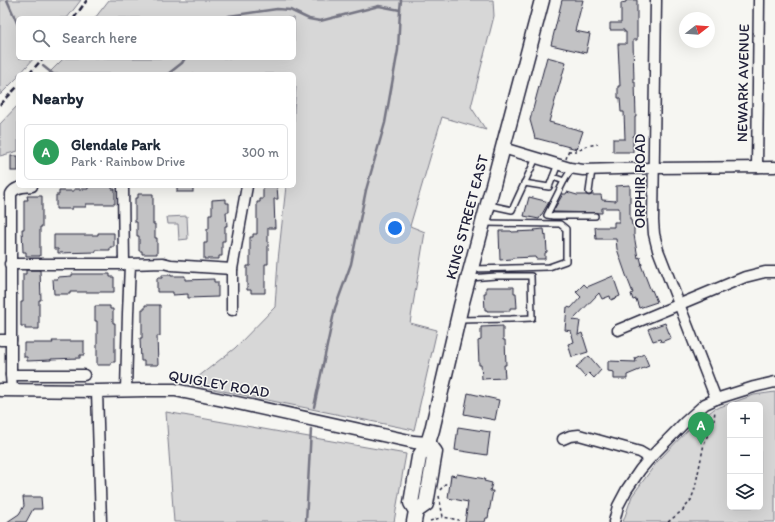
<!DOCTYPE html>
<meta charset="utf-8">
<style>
:root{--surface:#fff;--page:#f2f2f3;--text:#1f2937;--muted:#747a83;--line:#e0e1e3;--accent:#1f6fb2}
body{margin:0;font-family:Itim,sans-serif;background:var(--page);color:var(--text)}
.controls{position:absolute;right:12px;bottom:12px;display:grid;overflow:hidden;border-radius:6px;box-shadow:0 4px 16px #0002}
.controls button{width:36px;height:36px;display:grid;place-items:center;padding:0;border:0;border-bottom:1px solid var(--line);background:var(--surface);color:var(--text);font:20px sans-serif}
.compass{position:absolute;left:679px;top:12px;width:36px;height:36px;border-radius:50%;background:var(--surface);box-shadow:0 4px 16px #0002;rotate:73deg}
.you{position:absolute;left:395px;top:228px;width:14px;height:14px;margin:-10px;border:3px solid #fff;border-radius:50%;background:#1a73e8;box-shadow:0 0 0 6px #1a73e833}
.badge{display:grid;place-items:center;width:26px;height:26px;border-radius:50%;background:var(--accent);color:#fff;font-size:13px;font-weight:700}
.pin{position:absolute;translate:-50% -33px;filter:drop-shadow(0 1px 2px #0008)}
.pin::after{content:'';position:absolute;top:21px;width:14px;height:12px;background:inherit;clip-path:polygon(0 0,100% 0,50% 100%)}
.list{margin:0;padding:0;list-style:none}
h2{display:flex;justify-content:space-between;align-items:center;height:52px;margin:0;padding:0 16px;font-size:17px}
h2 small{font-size:13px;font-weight:400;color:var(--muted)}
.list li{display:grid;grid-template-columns:26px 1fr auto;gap:12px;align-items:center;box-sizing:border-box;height:56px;margin:0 8px 8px;padding:0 8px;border:1px solid var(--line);border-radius:6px}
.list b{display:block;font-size:15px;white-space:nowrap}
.list p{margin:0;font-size:13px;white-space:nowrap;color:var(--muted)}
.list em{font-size:13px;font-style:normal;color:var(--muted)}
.icon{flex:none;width:22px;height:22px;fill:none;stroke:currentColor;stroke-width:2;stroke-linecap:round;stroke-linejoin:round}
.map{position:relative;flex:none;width:775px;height:522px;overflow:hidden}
.search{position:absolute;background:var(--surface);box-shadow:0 4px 16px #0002;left:16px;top:16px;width:280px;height:44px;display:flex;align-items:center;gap:10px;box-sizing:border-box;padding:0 14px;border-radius:6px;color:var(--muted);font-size:15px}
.panel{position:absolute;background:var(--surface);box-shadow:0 4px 16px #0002;left:16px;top:72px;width:280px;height:116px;border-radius:6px}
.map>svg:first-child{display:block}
.green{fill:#d7d7d7;stroke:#7c7c89;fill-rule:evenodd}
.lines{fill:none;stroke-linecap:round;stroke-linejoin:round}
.stream{stroke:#757583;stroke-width:2.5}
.building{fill:#c2c2c4;stroke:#22223b}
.service-casing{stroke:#22223b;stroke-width:8}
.minor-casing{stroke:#22223b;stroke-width:13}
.tertiary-casing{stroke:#22223b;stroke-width:15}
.secondary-casing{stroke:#22223b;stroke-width:17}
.path{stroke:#22223b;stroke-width:1.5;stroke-dasharray:3 3;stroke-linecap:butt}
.service{stroke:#f6f6f2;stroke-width:5}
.minor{stroke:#f6f6f2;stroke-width:10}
.tertiary{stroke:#f6f6f2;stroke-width:12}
.secondary{stroke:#f6f6f2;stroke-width:14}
.rail{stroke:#22223b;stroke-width:2.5;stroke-dasharray:6 3;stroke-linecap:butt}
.labels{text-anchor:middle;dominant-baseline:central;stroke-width:3;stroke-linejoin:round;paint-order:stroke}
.street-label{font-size:15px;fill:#22223b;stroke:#f6f6f2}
</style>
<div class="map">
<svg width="775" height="522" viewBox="0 0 775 522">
<rect width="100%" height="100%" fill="#f6f6f2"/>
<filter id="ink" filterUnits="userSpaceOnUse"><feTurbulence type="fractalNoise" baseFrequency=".025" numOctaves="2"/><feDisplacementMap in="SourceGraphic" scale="8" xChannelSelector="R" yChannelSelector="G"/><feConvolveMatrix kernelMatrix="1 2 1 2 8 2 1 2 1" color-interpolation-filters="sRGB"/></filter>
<g filter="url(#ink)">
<g class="green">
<path d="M 0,0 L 81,0 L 67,18 L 18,18 L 18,58 L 34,58 L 20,74 L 18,74 L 18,77 L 0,95 Z"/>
<path d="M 109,0 L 493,0 L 494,16 L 471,107 L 486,130 L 442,117 L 410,226 L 425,232 L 410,323 L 437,330 L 414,430 L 189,384 L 235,348 L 275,307 L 278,260 L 286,186 L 294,186 L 294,110 L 296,87 L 294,87 L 294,74 L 48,74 L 64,58 L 294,58 L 294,18 L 95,18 Z"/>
<path d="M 18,105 L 18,151 L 0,156 L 0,124 Z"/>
<path d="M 187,216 L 188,239 L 179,240 L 178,224 L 168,224 L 167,217 Z"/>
<path d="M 775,392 L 775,522 L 623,522 L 632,496 L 657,462 L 689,429 L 714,409 L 754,395 ZM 730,405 L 760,405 L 760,507 L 730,507 Z"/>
<path d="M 166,412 L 406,454 L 394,522 L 174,522 Z"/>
</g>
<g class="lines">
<g class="stream">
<path d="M 7,0 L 18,25"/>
<path d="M 226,18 L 229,16 L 277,9 L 290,10 L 309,19 L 320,21 L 379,6 L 400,10"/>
<path d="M 43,66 L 53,74"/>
<path d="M 168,74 L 182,63 L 185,58"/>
<path d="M 314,407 L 335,308 L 351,264 L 366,190 L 385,123 L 398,50 L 400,10 L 401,0"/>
<path d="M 306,522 L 311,429"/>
</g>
</g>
<g class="building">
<path d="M 562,0 L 583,0 L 575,31 L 590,34 L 586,53 L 551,45 Z"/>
<path d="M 626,0 L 637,0 L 637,40 L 633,40 L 634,82 L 635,82 L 636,117 L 635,117 L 635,135 L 633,136 L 633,152 L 613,152 L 613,139 L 625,139 L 624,112 L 621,112 L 620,98 L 618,98 L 618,86 L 620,86 L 618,44 L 626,44 L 626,32 L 624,32 L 624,30 L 610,30 L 610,23 L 621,23 L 621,3 L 626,2 Z"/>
<path d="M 547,57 L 566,62 L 549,122 L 583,131 L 577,149 L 535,138 L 530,120 Z"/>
<rect x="11" y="156" width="7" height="15"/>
<path d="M 630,185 L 630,220 L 631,220 L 632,225 L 634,225 L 634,235 L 638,258 L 640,257 L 642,265 L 641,265 L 651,291 L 652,290 L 657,302 L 639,308 L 636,299 L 633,300 L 631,294 L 633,293 L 626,275 L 617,249 L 616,239 L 596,239 L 595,227 L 614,227 L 614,222 L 619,222 L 619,208 L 602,208 L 602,213 L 554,212 L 553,211 L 563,194 L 566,194 L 567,192 L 577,195 L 587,195 L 589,196 L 591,195 L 601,195 L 602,200 L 616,201 L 616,186 Z"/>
<path d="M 88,186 L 112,186 L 112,189 L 115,189 L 115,204 L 86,204 L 86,207 L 72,207 L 72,209 L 56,209 L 56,195 L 59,195 L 59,191 L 74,191 L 74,189 L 88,189 Z"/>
<rect x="177" y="186" width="16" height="6"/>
<path d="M 263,186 L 277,186 L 278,199 L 274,199 L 275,228 L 268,228 L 268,264 L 265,264 L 265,293 L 251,293 L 251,290 L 247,290 L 247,266 L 250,266 L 250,237 L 253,237 L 253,234 L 257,234 L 257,202 L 260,202 L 260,199 L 263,199 Z"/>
<path d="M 138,194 L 153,194 L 153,224 L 155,224 L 155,238 L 157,238 L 157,254 L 142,254 L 142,251 L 139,251 L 139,236 L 137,236 L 137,222 L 135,222 L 135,198 L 138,198 Z"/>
<path d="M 27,196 L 42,196 L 42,227 L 40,227 L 40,256 L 26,256 L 26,252 L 23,252 L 22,229 L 24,229 L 24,200 L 28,200 Z"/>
<path d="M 529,197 L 549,202 L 539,219 L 524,216 Z"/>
<path d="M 226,199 L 226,203 L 229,203 L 229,212 L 226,212 L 227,226 L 225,226 L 225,241 L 222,241 L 222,256 L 219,256 L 219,259 L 204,259 L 204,243 L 207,243 L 207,229 L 209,229 L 209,214 L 212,214 L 212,200 Z"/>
<path d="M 544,229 L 545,236 L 546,235 L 547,252 L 545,253 L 545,259 L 536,259 L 535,257 L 512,258 L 512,259 L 500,260 L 499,231 L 511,231 L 512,232 L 535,231 L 534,230 Z"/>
<path d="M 98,233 L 114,233 L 114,247 L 110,247 L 110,250 L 96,250 L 96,252 L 58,253 L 58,249 L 54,249 L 54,235 L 98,235 Z"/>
<path d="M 26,270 L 40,270 L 41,300 L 39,300 L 39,329 L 25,329 L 25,326 L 21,326 L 21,302 L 23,302 L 23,274 L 26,274 Z"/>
<path d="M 72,274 L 110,274 L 110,277 L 114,277 L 114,292 L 70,292 L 70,294 L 54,294 L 53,279 L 58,279 L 58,277 L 72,276 Z"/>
<path d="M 162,275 L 171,275 L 171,276 L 185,276 L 185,280 L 214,279 L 214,282 L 218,282 L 218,297 L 188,298 L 188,294 L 173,295 L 173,292 L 157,292 L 157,278 L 162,278 Z"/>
<path d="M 613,276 L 620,296 L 611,300 L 610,296 L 602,299 L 599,293 L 573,320 L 580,321 L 578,335 L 582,333 L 588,352 L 572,357 L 568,344 L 574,342 L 571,331 L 565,330 L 567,307 L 571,308 L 581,297 L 576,292 L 584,284 L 587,287 Z"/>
<path d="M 486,287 L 514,287 L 514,293 L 516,293 L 517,308 L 510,308 L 510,311 L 487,311 L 487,310 L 485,310 L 484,293 L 486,293 Z"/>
<path d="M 145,305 L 160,305 L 160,336 L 157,336 L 158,365 L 144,365 L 144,361 L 141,361 L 140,338 L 142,338 L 142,309 L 145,309 Z"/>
<path d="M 95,306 L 110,306 L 110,309 L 113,309 L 113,323 L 115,323 L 115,362 L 111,362 L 111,365 L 97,365 L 97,321 L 95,321 Z"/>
<path d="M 665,323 L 671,338 L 661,342 L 660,339 L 653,341 L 648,329 Z"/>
<path d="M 503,326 L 503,340 L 505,340 L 506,365 L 504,365 L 505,378 L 482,379 L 481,365 L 479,365 L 478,341 L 481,340 L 481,327 Z"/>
<path d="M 52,341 L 84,341 L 84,355 L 80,355 L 80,358 L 51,359 L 51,360 L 27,361 L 27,357 L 24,357 L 24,343 L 53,343 Z"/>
<path d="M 644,354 L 649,366 L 627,375 L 627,379 L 614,379 L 614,372 L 608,371 L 608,361 L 636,362 L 635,358 Z"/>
<path d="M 589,356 L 601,370 L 594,378 L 589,373 L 585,377 L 576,367 Z"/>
<path d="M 468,393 L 499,400 L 495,420 L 464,414 Z"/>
<path d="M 458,427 L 490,432 L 487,455 L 455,450 Z"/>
<path d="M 457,474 L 485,479 L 484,481 L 492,483 L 490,491 L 493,491 L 488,518 L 486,518 L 485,522 L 465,522 L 468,502 L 448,498 L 451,475 L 456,476 Z"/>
<path d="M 23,497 L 41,497 L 42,509 L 33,509 L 26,522 L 7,522 L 19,514 L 24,506 Z"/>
</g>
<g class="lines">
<defs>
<g id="service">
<path d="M 572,168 L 564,181 L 547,215 L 553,216 L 595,216"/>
<path d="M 553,177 L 564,181"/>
<path d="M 524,183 L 549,187 L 558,164"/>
<path d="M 589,192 L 592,170"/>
<path d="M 489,205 L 512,210 L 536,158"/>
<path d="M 472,269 L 549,267 L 566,261 L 566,229 L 560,224 L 485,223"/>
<path d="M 459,320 L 511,319 L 532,318 L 531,276 L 496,276 L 470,278"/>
</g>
<g id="minor">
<path d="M 656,0 L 653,221 L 654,234 L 658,250 L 716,399"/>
<path d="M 503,148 L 570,168 L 583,170 L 654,168 L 775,167"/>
<path d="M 757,167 L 759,0"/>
<path d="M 10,264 L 124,264 L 123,186"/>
<path d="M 232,310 L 232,269 L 247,186"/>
<path d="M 618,330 L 745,277 L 765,272 L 775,272"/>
<path d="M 0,340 L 11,340"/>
<path d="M 11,375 L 84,375"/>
<path d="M 12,389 L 11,375 L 11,194 C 15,186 25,187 32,186"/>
<path d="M 126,390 L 128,314 L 130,264 L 163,263 L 171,265 L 232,269"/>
<path d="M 97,391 L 101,522"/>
<path d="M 563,439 L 570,436 L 579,435 L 640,452 L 650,458"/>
<path d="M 614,522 L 618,506 L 627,489 L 640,470 L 650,458 L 685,422 L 705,404 L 716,399 L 754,387 L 775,382"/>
</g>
<path id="tertiary" d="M 0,390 L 97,391 L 146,390 L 175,390 L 242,404 L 414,442 L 428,443"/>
<g id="secondary">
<path d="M 416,511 L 426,504 L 435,452 L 428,443"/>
<path d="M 414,522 L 416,511 L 411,503 L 419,457 L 428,443 L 432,430 L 461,306 L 542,0"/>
</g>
</defs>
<use href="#service" class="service-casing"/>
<use href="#minor" class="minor-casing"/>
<use href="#tertiary" class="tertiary-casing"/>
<use href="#secondary" class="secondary-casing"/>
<g class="path">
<path d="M 568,151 L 578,151 L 586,146 L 598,144"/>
<path d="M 566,159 L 569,149"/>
<path d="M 440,490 L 445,484 L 447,484"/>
<path d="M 439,496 L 443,517 L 459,520"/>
<path d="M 430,521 L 443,517"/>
<path d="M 668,522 L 683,510 L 691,500 L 695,488 L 704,444 L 714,420 L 715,410"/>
</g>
<use href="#service" class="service"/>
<use href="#minor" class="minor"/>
<use href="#tertiary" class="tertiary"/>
<use href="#secondary" class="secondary"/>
<g class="rail">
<path d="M 74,18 L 87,0"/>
<path d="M 29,74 L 43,58"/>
<path d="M 0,105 L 18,86"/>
</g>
</g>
</g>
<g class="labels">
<g class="street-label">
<text transform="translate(743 83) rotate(-89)">NEWARK AVENUE</text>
<text transform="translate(640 181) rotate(-90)">ORPHIR ROAD</text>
<text transform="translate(467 217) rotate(-75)">KING STREET EAST</text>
<text transform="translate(219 384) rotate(10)">QUIGLEY ROAD</text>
</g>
</g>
</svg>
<div class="controls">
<button>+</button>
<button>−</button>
<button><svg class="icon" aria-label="layers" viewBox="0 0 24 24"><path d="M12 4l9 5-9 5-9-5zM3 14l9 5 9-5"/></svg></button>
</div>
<svg class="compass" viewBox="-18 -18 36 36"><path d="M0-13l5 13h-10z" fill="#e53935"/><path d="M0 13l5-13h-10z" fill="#747a83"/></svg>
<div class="you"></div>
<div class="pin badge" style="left:701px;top:445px;background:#2e9e5b">A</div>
<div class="search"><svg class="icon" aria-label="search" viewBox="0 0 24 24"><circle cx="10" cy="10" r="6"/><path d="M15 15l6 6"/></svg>Search here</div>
<section class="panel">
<h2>Nearby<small></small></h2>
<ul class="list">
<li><span class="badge" style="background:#2e9e5b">A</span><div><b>Glendale Park</b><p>Park · Rainbow Drive</p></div><em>300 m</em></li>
</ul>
</section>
</div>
